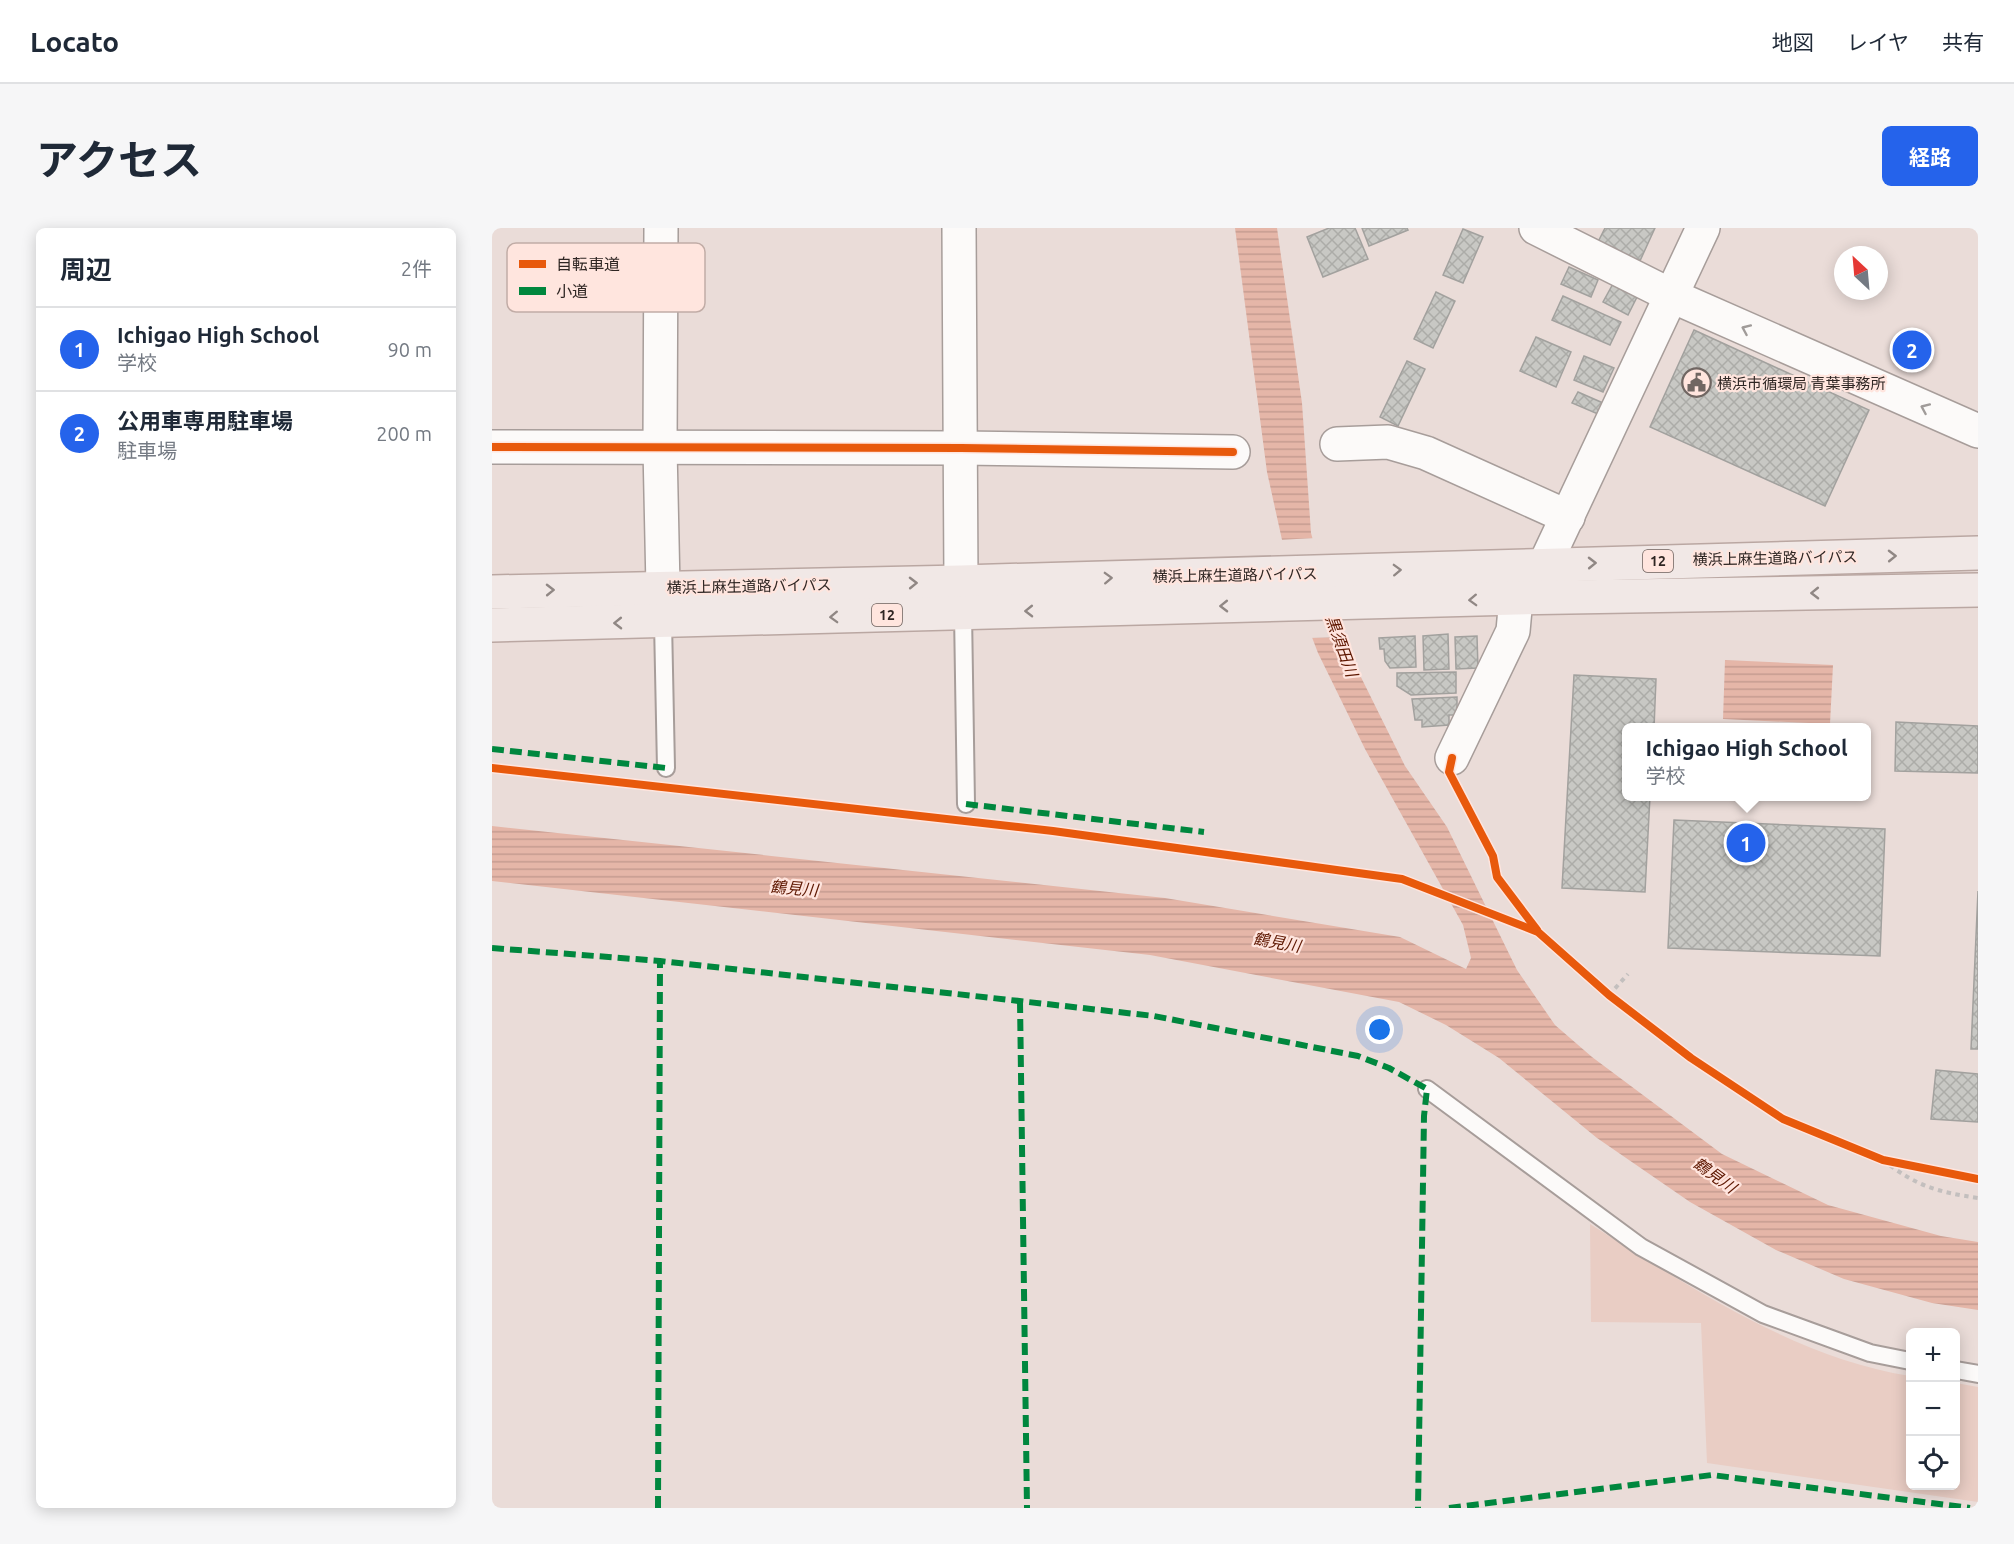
<!DOCTYPE html>
<html lang="ja">
<meta charset="utf-8">
<style>
:root{--surface:#fff;--page:#f6f6f7;--text:#1f2937;--muted:#747a83;--line:#e0e1e3;--accent:#2563eb}
body{margin:0;font-family:Ubuntu,"Noto Sans JP",sans-serif;background:var(--page);color:var(--text)}
.controls{position:absolute;right:18px;bottom:18px;display:grid;overflow:hidden;border-radius:9px;box-shadow:0 3px 15px #0003}
.controls button{width:54px;height:54px;display:grid;place-items:center;padding:0;border:0;border-bottom:2px solid var(--line);background:var(--surface);color:var(--text);font:30px sans-serif}
.compass{position:absolute;left:1342px;top:18px;width:54px;height:54px;border-radius:50%;background:var(--surface);box-shadow:0 3px 15px #0003;rotate:334deg}
.you{position:absolute;left:888px;top:802px;width:21px;height:21px;margin:-15px;border:4px solid #fff;border-radius:50%;background:#1a73e8;box-shadow:0 0 0 9px #1a73e833}
.badge{display:grid;place-items:center;width:39px;height:39px;border-radius:50%;background:var(--accent);color:#fff;font-size:20px;font-weight:700}
.pin{position:absolute;translate:-50% -50%;border:3px solid #fff;box-shadow:0 2px 6px #0006}
.popup{position:absolute;left:1130px;top:495px;width:249px;height:78px;box-sizing:border-box;display:grid;place-content:center;border-radius:9px;background:var(--surface);filter:drop-shadow(0 2px 4px #0005);font-size:20px;white-space:nowrap;color:var(--muted)}
.popup b{font-size:22px;color:var(--text)}
.popup::after{content:'';position:absolute;left:50%;top:100%;margin-left:-12px;border:12px solid transparent;border-top-color:var(--surface)}
.list{margin:0;padding:0;list-style:none}
h2{display:flex;justify-content:space-between;align-items:center;height:78px;margin:0;padding:0 24px;font-size:26px}
h2 small{font-size:20px;font-weight:400;color:var(--muted)}
.list li{display:grid;grid-template-columns:39px 1fr auto;gap:18px;align-items:center;box-sizing:border-box;height:84px;padding:0 24px;border-top:2px solid var(--line)}
.list b{display:block;font-size:22px;white-space:nowrap}
.list p{margin:0;font-size:20px;white-space:nowrap;color:var(--muted)}
.list em{font-size:20px;font-style:normal;color:var(--muted)}
.icon{flex:none;width:33px;height:33px;fill:none;stroke:currentColor;stroke-width:2;stroke-linecap:round;stroke-linejoin:round}
.map{position:relative;flex:none;width:1486px;height:1280px;overflow:hidden;border-radius:9px}
header{display:flex;align-items:center;gap:36px;box-sizing:border-box;height:84px;padding:0 30px;background:var(--surface);border-bottom:2px solid var(--line)}
header strong{font-size:28px}
nav{display:flex;gap:33px;margin-inline-start:auto;font-size:21px}
.intro{display:flex;align-items:center;justify-content:space-between;box-sizing:border-box;height:144px;padding:0 36px}
h1{margin:0;font-size:42px}
.button{padding:15px 27px;border-radius:9px;background:var(--accent);color:#fff;font-size:21px;font-weight:700}
main{display:flex;gap:36px;padding:0 36px}
aside{flex:1;background:var(--surface);border-radius:9px;box-shadow:0 3px 15px #0003}
.map>svg:first-child{display:block}
.green{fill:#e9cdc4}
.water{fill:url(#water-rules)}
.pier{fill:#eadcd8}
.building{fill:url(#building-cross-hatch);stroke:#a2a19e;stroke-width:1.5}
.lines{fill:none;stroke-linecap:round;stroke-linejoin:round}
.lane-casing{stroke:#a79d9a;stroke-width:20}
.street-casing{stroke:#a79d9a;stroke-width:36}
.primary-casing{stroke:#baa7a2;stroke-width:36}
.path{stroke:#c3bfbe;stroke-width:4;stroke-dasharray:4.5 4.5;stroke-linecap:butt}
.lane{stroke:#fcfaf9;stroke-width:16}
.street{stroke:#fcfaf9;stroke-width:33}
.primary{stroke:#f1e8e6;stroke-width:33}
.quiet{stroke:#00873e;stroke-width:6;stroke-dasharray:12 6;stroke-linecap:butt}
.cycleway-casing{stroke:#ffe5de;stroke-width:11}
.cycleway{stroke:#e8590c;stroke-width:8}
.oneway{stroke:#a09b99}
.oneway2{stroke:#908784}
.labels{text-anchor:middle;dominant-baseline:central;stroke-width:4.5;stroke-linejoin:round;paint-order:stroke}
.shield{fill:#ffe5de;stroke:#6d5f5b;stroke-width:1.5}
.shield-label{font-size:14px;font-weight:bold;fill:#2f2623}
.poi-label{font-size:15px;fill:#2f2623;stroke:#ffe5de;text-anchor:start}
.street-label{font-size:15px;fill:#2f2623;stroke:#ffe5de}
.water-label{font-size:16px;font-style:italic;fill:#5e1700;stroke:#ffe5de}
.key{fill:#ffe5de;stroke:#c1aca6;stroke-width:1.5}
.key-label{font-size:16px;fill:#2f2623}
</style>
<header>
<strong>Locato</strong>
<nav><a>地図</a><a>レイヤ</a><a>共有</a></nav>
</header>
<div class="intro"><h1>アクセス</h1><a class="button">経路</a></div>
<main>
<aside>
<h2>周辺<small>2件</small></h2>
<ul class="list">
<li><span class="badge">1</span><div><b>Ichigao High School</b><p>学校</p></div><em>90 m</em></li>
<li><span class="badge">2</span><div><b>公用車専用駐車場</b><p>駐車場</p></div><em>200 m</em></li>
</ul>
</aside>
<div class="map">
<svg width="1486" height="1280" viewBox="0 0 1486 1280">
<defs>
<pattern id="water-rules" width="6" height="5" patternUnits="userSpaceOnUse" patternTransform="scale(1.5)"><rect width="6" height="5" fill="#e5b6a8"/><path d="M0 2.5h6" fill="none" stroke="#c59c90"/></pattern>
<pattern id="building-cross-hatch" width="8" height="8" patternUnits="userSpaceOnUse" patternTransform="scale(1.5)"><rect width="8" height="8" fill="#c8c8c4"/><path d="M0 0l8 8M0 8l8-8" fill="none" stroke="#acaca8"/></pattern>
</defs>
<rect width="100%" height="100%" fill="#eadcd8"/>
<path class="green" d="M 1098,996 C 1197,1058 1301,1129 1418,1148 L 1418,1258 L 1464,1258 L 1464,1155 L 1486,1159 L 1486,1274 L 1215,1235 L 1209,1095 L 1099,1094 Z"/>
<g class="water">
<path d="M 743,0 L 785,0 L 810,175 L 819,305 L 832,352 L 860,431 L 913,538 L 955,599 L 1025,742 L 1063,797 L 1100,829 L 1230,926 L 1336,977 L 1449,1008 L 1486,1014 L 1486,1082 L 1440,1075 L 1352,1051 L 1284,1022 L 1198,974 L 1105,910 L 1007,830 L 954,797 L 907,774 L 658,727 L 0,653 L 0,598 L 673,670 L 908,709 L 974,741 L 979,730 L 971,697 L 873,521 L 826,425 L 800,357 L 775,244 Z"/>
<path d="M 1233,432 L 1341,437 L 1338,496 L 1231,491 Z"/>
</g>
<path class="pier" d="M 823,310 L 834,351 L 855,409 L 817,410 L 797,358 L 786,312 Z"/>
<g class="building">
<path d="M 837,0 L 863,0 L 876,31 L 831,49 L 815,9 Z"/>
<path d="M 870,0 L 915,0 L 916,2 L 877,18 Z"/>
<path d="M 1113,0 L 1163,0 L 1147,35 L 1105,16 Z"/>
<path d="M 971,1 L 991,9 L 971,55 L 951,47 Z"/>
<path d="M 1077,39 L 1106,52 L 1099,69 L 1069,56 Z"/>
<path d="M 1122,54 L 1146,67 L 1136,87 L 1111,74 Z"/>
<path d="M 944,64 L 963,73 L 941,120 L 922,111 Z"/>
<path d="M 1071,68 L 1129,94 L 1118,117 L 1060,92 Z"/>
<path d="M 1202,102 L 1377,182 L 1333,278 L 1158,199 Z"/>
<path d="M 1044,109 L 1079,124 L 1064,159 L 1028,143 Z"/>
<path d="M 1092,128 L 1122,140 L 1111,164 L 1082,152 Z"/>
<path d="M 915,133 L 933,141 L 906,198 L 888,189 Z"/>
<path d="M 1086,164 L 1111,175 L 1106,186 L 1080,175 Z"/>
<path d="M 956,406 L 957,441 L 932,442 L 931,408 Z"/>
<path d="M 923,408 L 924,439 L 898,440 L 893,433 L 892,421 L 888,421 L 887,410 Z"/>
<path d="M 985,408 L 986,440 L 964,441 L 963,409 Z"/>
<path d="M 964,444 L 964,465 L 919,467 L 905,458 L 905,445 Z"/>
<path d="M 1082,447 L 1164,451 L 1162,500 L 1134,500 L 1134,568 L 1158,568 L 1153,664 L 1070,660 Z"/>
<path d="M 965,469 L 965,487 L 957,487 L 957,497 L 930,499 L 930,492 L 923,492 L 920,471 Z"/>
<path d="M 1404,494 L 1486,498 L 1486,545 L 1403,543 Z"/>
<path d="M 1182,592 L 1393,601 L 1388,728 L 1176,720 Z"/>
<path d="M 1486,663 L 1486,821 L 1479,821 Z"/>
<path d="M 1444,842 L 1486,846 L 1486,894 L 1439,891 Z"/>
</g>
<g class="lines">
<defs>
<g id="lane">
<path d="M 471,385 L 474,576"/>
<path d="M 171,394 L 174,540"/>
<path d="M 935,861 L 1149,1019 L 1271,1086 L 1378,1125 L 1418,1133"/>
<path d="M 1464,1142 L 1486,1146"/>
</g>
<g id="street">
<path d="M 169,0 L 168,220 L 171,359"/>
<path d="M 467,0 L 469,354"/>
<path d="M 1044,0 L 1180,68 L 1486,203"/>
<path d="M 845,216 L 896,214 L 934,225 L 1076,289"/>
<path d="M 0,219 L 469,220 L 741,224"/>
<path d="M 1053,336 L 1211,0"/>
<path d="M 960,530 L 1021,403 L 1024,370"/>
</g>
<g id="primary">
<path d="M 0,364 L 469,354 L 1486,325"/>
<path d="M 0,397 L 1024,370 L 1486,362"/>
</g>
</defs>
<use href="#lane" class="lane-casing"/>
<use href="#street" class="street-casing"/>
<use href="#primary" class="primary-casing"/>
<g class="path">
<path d="M 1117,767 L 1136,746"/>
<path d="M 1391,932 C 1424,958 1445,964 1486,970"/>
</g>
<use href="#lane" class="lane"/>
<use href="#street" class="street"/>
<use href="#primary" class="primary"/>
<g class="quiet">
<path d="M 0,521 L 174,540"/>
<path d="M 474,576 L 712,604"/>
<path d="M 0,720 L 168,733 L 662,788 L 866,828 L 897,840 L 935,861 L 932,888 L 926,1280"/>
<path d="M 528,773 L 535,1280"/>
<path d="M 166,1280 L 168,733"/>
<path d="M 957,1280 L 1220,1247 L 1478,1280"/>
</g>
<defs>
<g id="cycleway">
<path d="M 0,219 L 469,220 L 741,224"/>
<path d="M 960,530 L 957,544 L 1001,628 L 1005,649 L 1045,702"/>
<path d="M 0,540 L 561,603 L 910,651 L 1046,704 L 1117,767 L 1199,830 L 1291,891 L 1391,932 L 1486,951"/>
</g>
</defs>
<use href="#cycleway" class="cycleway-casing"/>
<use href="#cycleway" class="cycleway"/>
</g>
<defs><path id="oneway-chevron" d="M-2-3.5L2.5 0L-2 3.5" fill="none" stroke-width="1.6" stroke-linecap="round" stroke-linejoin="round" transform="scale(1.5)"/></defs>
<g class="oneway">
<use href="#oneway-chevron" transform="translate(1254 101) rotate(-156)"/>
<use href="#oneway-chevron" transform="translate(1433 180) rotate(-156)"/>
</g>
<g class="oneway2">
<use href="#oneway-chevron" transform="translate(1400 328) rotate(-1)"/>
<use href="#oneway-chevron" transform="translate(1100 335) rotate(-1)"/>
<use href="#oneway-chevron" transform="translate(905 342) rotate(-2)"/>
<use href="#oneway-chevron" transform="translate(616 350) rotate(-2)"/>
<use href="#oneway-chevron" transform="translate(421 355) rotate(-1)"/>
<use href="#oneway-chevron" transform="translate(58 362) rotate(-1)"/>
<use href="#oneway-chevron" transform="translate(1323 365) rotate(179)"/>
<use href="#oneway-chevron" transform="translate(981 372) rotate(178)"/>
<use href="#oneway-chevron" transform="translate(732 378) rotate(179)"/>
<use href="#oneway-chevron" transform="translate(537 383) rotate(179)"/>
<use href="#oneway-chevron" transform="translate(342 389) rotate(178)"/>
<use href="#oneway-chevron" transform="translate(126 395) rotate(179)"/>
</g>
<defs>
<symbol id="civic-ring" viewBox="-11 -11 22 22"><circle r="9.5" fill="#ffe5de" stroke="#706662" stroke-width="1.5"/><path d="M-.6-6.5H3V-4.5H.6V-3L4-1V1h2V6H-6V1h2V-1L-.6-3ZM-1.2 2.5V6h2.4V2.5Z" fill="#706662"/></symbol>
</defs>
<g fill-rule="evenodd">
<use href="#civic-ring" x="1188" y="138" width="33" height="33"/>
</g>
<g class="labels">
<g class="shield">
<rect x="1151" y="322" width="30" height="22" rx="4.5"/>
<rect x="380" y="376" width="30" height="22" rx="4.5"/>
</g>
<g class="shield-label">
<text x="1166" y="333">12</text>
<text x="395" y="387">12</text>
</g>
<g class="poi-label">
<text x="1225" y="155">横浜市循環局 青葉事務所</text>
</g>
<g class="street-label">
<text transform="translate(1283 330) rotate(-1)">横浜上麻生道路バイパス</text>
<text transform="translate(743 347) rotate(-1)">横浜上麻生道路バイパス</text>
<text transform="translate(257 358) rotate(-1)">横浜上麻生道路バイパス</text>
</g>
<g class="water-label">
<text transform="translate(850 418) rotate(70)">黒須田川</text>
<text transform="translate(302 660) rotate(5)">鶴見川</text>
<text transform="translate(785 714) rotate(10)">鶴見川</text>
<text transform="translate(1223 947) rotate(36)">鶴見川</text>
</g>
</g>
<rect x="15" y="15" width="198" height="69" rx="9" class="key"/>
<rect x="27" y="32" width="27" height="8" fill="#e8590c"/>
<rect x="27" y="59" width="27" height="8" fill="#00873e"/>
<g class="key-label">
<text x="64" y="42">自転車道</text>
<text x="64" y="69">小道</text>
</g>
</svg>
<div class="controls">
<button>+</button>
<button>−</button>
<button><svg class="icon" aria-label="locate" viewBox="0 0 24 24"><circle cx="12" cy="12" r="6"/><path d="M12 2v4M12 18v4M2 12h4M18 12h4"/></svg></button>
</div>
<svg class="compass" viewBox="-18 -18 36 36"><path d="M0-13l5 13h-10z" fill="#e53935"/><path d="M0 13l5-13h-10z" fill="#747a83"/></svg>
<div class="you"></div>
<div class="pin badge" style="left:1254px;top:615px">1</div>
<div class="popup"><b>Ichigao High School</b>学校</div>
<div class="pin badge" style="left:1420px;top:122px">2</div>
</div>
</main>
